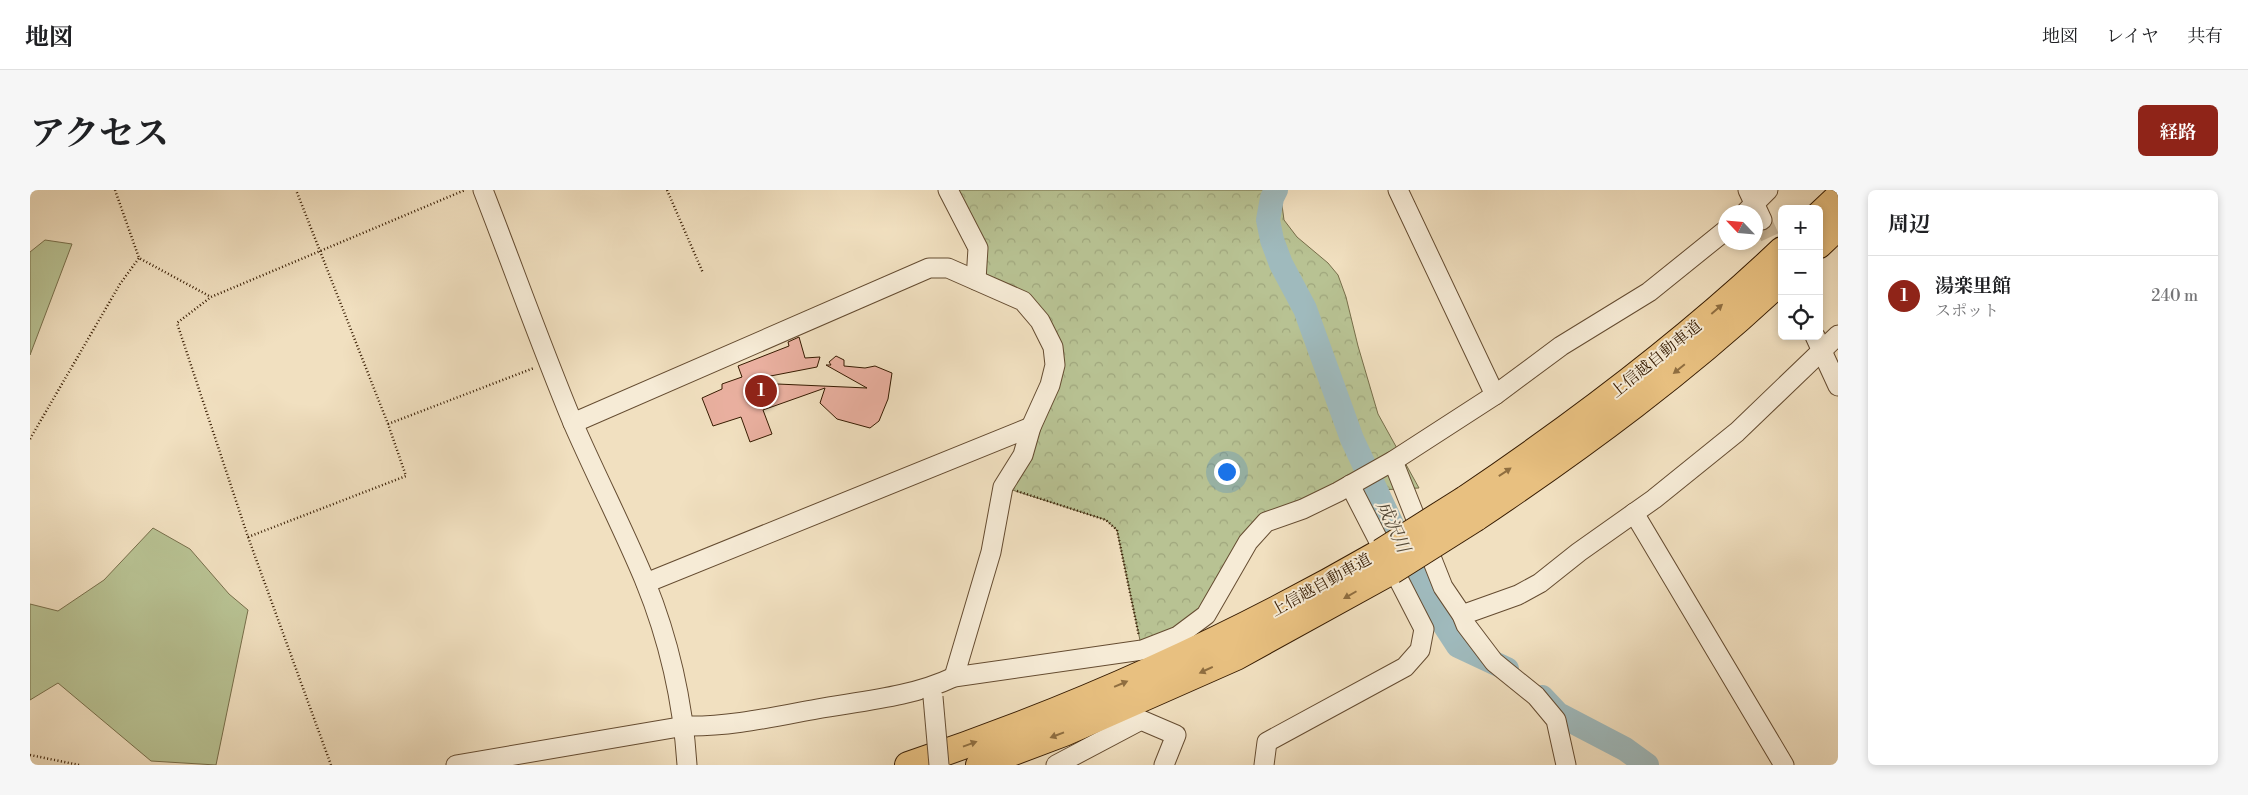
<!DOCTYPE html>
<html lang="ja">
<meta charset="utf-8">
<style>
:root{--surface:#fff;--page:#f6f6f6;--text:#202124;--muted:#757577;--line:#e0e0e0;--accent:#8f2418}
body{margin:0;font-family:"Libre Bodoni","Noto Serif JP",serif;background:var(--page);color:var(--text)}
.controls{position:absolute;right:15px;top:15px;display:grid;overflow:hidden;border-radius:8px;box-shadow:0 2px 8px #0003}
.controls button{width:45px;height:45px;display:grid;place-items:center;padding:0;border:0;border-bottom:1px solid var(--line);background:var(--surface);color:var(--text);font:25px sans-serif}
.compass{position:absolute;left:1688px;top:15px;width:45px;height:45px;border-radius:50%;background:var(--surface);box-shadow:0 2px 8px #0003;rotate:296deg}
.you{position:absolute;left:1196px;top:281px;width:18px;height:18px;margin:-12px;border:4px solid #fff;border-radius:50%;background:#1a73e8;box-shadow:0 0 0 8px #1a73e833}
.badge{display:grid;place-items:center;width:32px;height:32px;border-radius:50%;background:var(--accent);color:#fff;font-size:16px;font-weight:700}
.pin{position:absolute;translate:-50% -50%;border:2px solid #fff;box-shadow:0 1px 5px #0006}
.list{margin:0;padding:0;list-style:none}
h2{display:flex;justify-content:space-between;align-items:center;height:65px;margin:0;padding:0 20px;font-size:21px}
h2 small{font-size:16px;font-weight:400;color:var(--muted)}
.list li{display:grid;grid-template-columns:32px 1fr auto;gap:15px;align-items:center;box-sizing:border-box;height:80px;padding:0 20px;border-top:1px solid var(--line)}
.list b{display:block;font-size:19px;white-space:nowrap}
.list p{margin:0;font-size:16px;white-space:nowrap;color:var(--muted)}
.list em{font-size:16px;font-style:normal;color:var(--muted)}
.icon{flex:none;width:28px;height:28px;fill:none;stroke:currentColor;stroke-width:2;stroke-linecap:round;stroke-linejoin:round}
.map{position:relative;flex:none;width:1808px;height:575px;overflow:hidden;border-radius:8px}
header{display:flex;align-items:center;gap:30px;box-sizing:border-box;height:70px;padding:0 25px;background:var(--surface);border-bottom:1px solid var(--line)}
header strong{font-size:24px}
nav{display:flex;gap:28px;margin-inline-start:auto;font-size:18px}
.intro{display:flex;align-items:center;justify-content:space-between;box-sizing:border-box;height:120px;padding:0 30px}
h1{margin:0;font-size:35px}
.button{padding:12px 22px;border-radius:8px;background:var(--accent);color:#fff;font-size:18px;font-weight:700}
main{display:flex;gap:30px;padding:0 30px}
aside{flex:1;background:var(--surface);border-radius:8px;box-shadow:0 2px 8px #0003}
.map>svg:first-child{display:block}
.grass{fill:#b8c293;stroke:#776e4a}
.forest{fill:url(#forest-crowns);stroke:#776e4a}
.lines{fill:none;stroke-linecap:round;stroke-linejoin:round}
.river{stroke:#9fbabd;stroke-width:24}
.building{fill:#eab0a0;stroke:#361b01}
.minor-tunnel{stroke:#ccb99a;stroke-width:19;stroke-dasharray:19 9;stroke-linecap:butt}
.minor-casing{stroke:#654c31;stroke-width:21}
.highway-casing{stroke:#361b01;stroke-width:28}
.path{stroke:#361b01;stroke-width:2.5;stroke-dasharray:1 2.5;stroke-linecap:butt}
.minor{stroke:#f6ebd6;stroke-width:19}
.highway{stroke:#e8c080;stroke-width:26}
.minor-bridge-casing{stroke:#654c31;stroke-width:21;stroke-linecap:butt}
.highway-bridge-casing{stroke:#361b01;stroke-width:28;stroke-linecap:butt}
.minor-bridge{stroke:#f6ebd6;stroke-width:19}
.highway-bridge{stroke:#e8c080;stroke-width:26}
.oneway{fill:#8f6e40}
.labels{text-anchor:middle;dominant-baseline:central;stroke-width:4;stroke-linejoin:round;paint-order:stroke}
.street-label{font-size:16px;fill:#361b01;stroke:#f6ebd6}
.water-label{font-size:18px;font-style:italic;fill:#564b39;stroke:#f6ebd6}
</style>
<header>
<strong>地図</strong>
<nav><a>地図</a><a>レイヤ</a><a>共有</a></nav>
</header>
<div class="intro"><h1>アクセス</h1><a class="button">経路</a></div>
<main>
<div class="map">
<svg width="1808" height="575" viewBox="0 0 1808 575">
<defs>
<pattern id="forest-crowns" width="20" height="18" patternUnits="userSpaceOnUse" patternTransform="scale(1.25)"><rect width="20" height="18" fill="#b8c293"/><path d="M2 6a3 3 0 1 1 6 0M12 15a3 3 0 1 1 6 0" fill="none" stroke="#9fa67d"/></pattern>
</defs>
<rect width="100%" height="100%" fill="#f1e0c0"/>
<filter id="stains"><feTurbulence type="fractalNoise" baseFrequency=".004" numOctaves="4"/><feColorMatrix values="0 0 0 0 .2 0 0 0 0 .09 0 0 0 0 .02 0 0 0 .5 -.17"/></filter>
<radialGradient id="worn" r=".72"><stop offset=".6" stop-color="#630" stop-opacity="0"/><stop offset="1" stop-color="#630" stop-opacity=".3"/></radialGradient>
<g class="grass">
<path d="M 15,50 L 42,54 L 0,165 L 0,62 Z"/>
<path d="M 123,338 L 160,359 L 199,404 L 218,420 L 186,575 L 121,571 L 28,493 L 0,510 L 0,414 L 28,421 L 74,390 Z"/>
</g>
<path class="forest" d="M 918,0 L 1250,0 L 1254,30 L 1267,47 L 1298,73 L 1308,85 L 1316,107 L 1328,156 L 1348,224 L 1389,298 L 1308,302 L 1236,332 L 1170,423 L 1112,460 L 1087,340 L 1076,330 L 973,297 L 1020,195 L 1010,131 L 946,90 L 948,58 Z"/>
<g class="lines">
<g class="river">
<path d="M 1246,0 L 1242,8 L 1238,30 L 1242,50 L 1251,74 L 1275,119 L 1322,249 L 1396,407 L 1428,456 L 1477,479"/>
<path d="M 1512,507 L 1528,524 L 1595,559 L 1617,575"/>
</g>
</g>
<path class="building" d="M 769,147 L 775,168 L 790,167 L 787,177 L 725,189 L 725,193 L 837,198 L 796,175 L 801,175 L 799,172 L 806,166 L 814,170 L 814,176 L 835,178 L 845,176 L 862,183 L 858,209 L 849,231 L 840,238 L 807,229 L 790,213 L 795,198 L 733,220 L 742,244 L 720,252 L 711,227 L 683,236 L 672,208 L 692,199 L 692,194 L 712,187 L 708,176 L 759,156 L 758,152 Z"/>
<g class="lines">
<path class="minor-tunnel" d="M 1732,30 L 1752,74"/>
<defs>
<g id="minor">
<path d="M 453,0 C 483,77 511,156 543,233 C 566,286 593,338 615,391 C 639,450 653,512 657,575"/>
<path d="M 918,0 L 948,58 L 946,90"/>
<path d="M 1368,0 L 1465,205"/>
<path d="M 1718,0 L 1732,30"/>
<path d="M 1716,22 L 1738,0"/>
<path d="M 1785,146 L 1808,196"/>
<path d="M 543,233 L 899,78 L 918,78 L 993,111 L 1010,131 L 1023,157 L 1025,175 L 1020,195 L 1001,237 L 993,265 L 973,297 L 961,362 L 924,487"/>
<path d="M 1363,271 L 1413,397 L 1432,425 L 1436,435 L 1464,472 L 1506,506 L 1526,530 L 1536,575"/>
<path d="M 1604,323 L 1754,575"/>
<path d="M 616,393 L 1001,237"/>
<path d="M 1432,425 L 1488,405 L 1510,393 L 1549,362 L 1624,309 L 1707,242 L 1808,145"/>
<path d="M 426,575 L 655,536 C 699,537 743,527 787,519 C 832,511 882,507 924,487 L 1112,460 L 1148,446 L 1176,425 L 1218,352 L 1236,332 L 1273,319 L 1308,302 L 1363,271 L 1465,205 L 1531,156 L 1619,102 L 1696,40"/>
<path d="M 1026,575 L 1111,530 L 1146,545 L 1134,575"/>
<path d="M 1234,575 L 1237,552 L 1375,477 L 1390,460 L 1394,439 L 1320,295"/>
</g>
<g id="highway">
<path d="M 1789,25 L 1808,7"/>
<path d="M 1789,55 L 1808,37"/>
<path d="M 1435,309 C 1546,234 1654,153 1752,60"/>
<path d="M 1446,328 C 1553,256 1658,179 1752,90"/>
<path d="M 878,575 C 1043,520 1200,449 1351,362"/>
<path d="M 949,575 L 1034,543 L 1206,467 L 1362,381"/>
</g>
</defs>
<use href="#minor" class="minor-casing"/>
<use href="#highway" class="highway-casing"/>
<g class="path">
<path d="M 85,0 L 109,68 L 181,107"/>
<path d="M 637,0 L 673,83"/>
<path d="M 358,234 L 504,178"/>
<path d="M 0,249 L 90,94 L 109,68"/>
<path d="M 987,301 L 1076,330 L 1087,340 L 1109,446"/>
<path d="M 218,347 L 376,286 L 358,234 L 266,0"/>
<path d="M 0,565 L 49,575"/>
<path d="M 301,575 L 218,347 L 147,133 L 181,107 L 435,0"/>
</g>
<use href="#minor" class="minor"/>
<use href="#highway" class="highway"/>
<defs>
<path id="minor-bridge" d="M 903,507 L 909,575"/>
<g id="highway-bridge">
<path d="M 1351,362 L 1435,309"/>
<path d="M 1362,381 L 1446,328"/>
</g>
</defs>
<use href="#minor-bridge" class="minor-bridge-casing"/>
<use href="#highway-bridge" class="highway-bridge-casing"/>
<use href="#minor-bridge" class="minor-bridge"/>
<use href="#highway-bridge" class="highway-bridge"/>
</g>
<defs><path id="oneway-solid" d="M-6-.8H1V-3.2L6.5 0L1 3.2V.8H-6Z" transform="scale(1.25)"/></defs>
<g class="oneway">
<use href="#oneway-solid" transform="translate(1687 119) rotate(-41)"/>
<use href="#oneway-solid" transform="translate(1649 179) rotate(141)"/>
<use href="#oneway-solid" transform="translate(1475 282) rotate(-34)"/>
<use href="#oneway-solid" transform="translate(1320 405) rotate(150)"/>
<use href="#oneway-solid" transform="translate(1176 480) rotate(155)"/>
<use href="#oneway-solid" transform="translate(1091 494) rotate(-23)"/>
<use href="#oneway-solid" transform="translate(1027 545) rotate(159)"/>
<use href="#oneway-solid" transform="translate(940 554) rotate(-20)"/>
</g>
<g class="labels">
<g class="street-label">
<text transform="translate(1626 169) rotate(-39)">上信越自動車道</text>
<text transform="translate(1291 395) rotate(-29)">上信越自動車道</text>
</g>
<g class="water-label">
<text transform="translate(1363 337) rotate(65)">成沢川</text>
</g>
</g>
<rect width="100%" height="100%" filter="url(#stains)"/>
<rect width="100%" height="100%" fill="url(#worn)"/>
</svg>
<div class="controls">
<button>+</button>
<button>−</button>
<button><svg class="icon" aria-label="locate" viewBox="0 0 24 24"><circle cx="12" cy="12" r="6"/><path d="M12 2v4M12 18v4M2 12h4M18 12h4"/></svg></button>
</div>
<svg class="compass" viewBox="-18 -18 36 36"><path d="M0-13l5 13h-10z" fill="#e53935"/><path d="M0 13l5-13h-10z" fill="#757577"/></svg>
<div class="you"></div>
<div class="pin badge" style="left:731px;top:201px">1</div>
</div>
<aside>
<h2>周辺<small></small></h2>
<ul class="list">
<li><span class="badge">1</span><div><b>湯楽里館</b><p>スポット</p></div><em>240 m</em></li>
</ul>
</aside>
</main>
